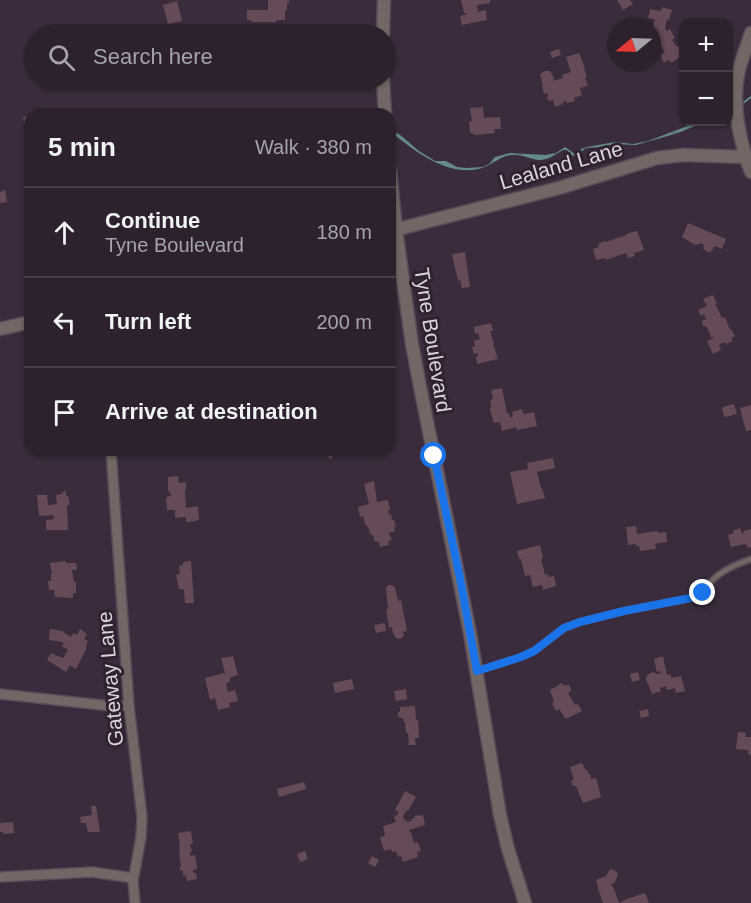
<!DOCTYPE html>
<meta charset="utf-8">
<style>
:root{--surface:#2c212d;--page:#382e39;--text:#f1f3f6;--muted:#a6a3aa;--line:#483e49}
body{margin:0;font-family:Arial,sans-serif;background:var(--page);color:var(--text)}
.controls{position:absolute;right:18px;top:18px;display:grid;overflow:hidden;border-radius:12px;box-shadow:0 2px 4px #0004}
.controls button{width:54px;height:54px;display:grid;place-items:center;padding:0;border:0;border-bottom:2px solid var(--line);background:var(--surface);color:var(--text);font:30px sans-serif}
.compass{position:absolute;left:607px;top:18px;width:54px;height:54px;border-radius:50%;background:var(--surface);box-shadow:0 2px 4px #0004;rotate:251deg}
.stop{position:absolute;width:18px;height:18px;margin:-14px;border:4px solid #1a73e8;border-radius:50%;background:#fff}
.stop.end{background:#1a73e8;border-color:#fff;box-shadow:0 2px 6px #0008}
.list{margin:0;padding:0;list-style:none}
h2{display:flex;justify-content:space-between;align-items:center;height:78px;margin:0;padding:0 24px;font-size:26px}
h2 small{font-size:20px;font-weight:400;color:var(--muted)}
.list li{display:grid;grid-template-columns:39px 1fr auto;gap:18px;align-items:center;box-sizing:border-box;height:90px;padding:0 24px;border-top:2px solid var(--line)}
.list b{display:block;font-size:22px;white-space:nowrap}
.list p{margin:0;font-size:20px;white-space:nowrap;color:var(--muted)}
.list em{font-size:20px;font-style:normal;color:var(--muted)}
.icon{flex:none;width:33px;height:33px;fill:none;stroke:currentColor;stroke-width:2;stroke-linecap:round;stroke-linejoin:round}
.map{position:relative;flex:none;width:751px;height:903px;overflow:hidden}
.search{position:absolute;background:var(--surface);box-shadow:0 2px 4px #0004;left:24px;top:24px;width:372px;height:66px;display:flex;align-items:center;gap:15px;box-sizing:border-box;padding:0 21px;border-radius:33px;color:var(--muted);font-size:22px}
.panel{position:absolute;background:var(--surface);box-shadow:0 2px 4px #0004;left:24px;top:108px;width:372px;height:348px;border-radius:18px}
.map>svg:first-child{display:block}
.water{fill:url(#water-ripples)}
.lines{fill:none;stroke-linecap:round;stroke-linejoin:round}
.stream{stroke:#64898b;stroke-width:2}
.building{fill:#654b57}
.service-casing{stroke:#574a59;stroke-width:8}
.minor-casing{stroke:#574a59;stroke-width:12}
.tertiary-casing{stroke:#574a59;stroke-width:15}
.service{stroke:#726764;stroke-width:4.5}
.minor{stroke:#726764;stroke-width:9}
.tertiary{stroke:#726764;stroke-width:12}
.route{stroke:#1a73e8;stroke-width:8}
.labels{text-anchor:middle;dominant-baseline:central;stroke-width:6;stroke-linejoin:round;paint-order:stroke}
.street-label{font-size:21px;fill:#dcd3dd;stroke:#302231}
</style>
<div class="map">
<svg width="751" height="903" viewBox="0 0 751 903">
<defs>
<pattern id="water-ripples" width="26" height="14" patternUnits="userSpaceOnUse" patternTransform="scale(1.5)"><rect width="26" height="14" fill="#64898b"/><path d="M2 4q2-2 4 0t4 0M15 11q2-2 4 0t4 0" fill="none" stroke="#586f71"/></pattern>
</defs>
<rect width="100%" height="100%" fill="#3a2c3c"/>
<path class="water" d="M 698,122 L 705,122 L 678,133 L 636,145 L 614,144 L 602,147 L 586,148 L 582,151 L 578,156 C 572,157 570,154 567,150 L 563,150 C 556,154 547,161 538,160 C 531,159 523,155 515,155 C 502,154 494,164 482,168 C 448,178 415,151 392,133 L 392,132 L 399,134 L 419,151 L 435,161 L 446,161 L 457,167 L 466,168 L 483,167 L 489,164 L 495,157 L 510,153 L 545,155 L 556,153 L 565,147 L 575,154 L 578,153 L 581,149 L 587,147 L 615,142 L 633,144 L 648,141 Z"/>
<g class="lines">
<path class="stream" d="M 743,103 L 751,97"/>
</g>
<g class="building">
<path d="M 268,0 L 289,0 L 289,3 L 287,3 L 287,10 L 285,10 L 285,20 L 276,20 L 276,22 L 251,22 L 252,20 L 247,20 L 247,10 L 268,10 Z"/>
<path d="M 461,0 L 490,0 L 490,3 L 477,5 L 478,12 L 486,10 L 487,20 L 462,25 L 460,16 L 467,14 L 466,13 L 464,13 Z"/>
<path d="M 617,0 L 630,0 L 633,4 L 623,10 Z"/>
<path d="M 177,1 L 182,21 L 168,24 L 163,5 Z"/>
<path d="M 662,7 L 672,10 L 669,20 L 667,19 L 665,28 L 667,31 L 670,29 L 675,38 L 672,40 L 677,47 L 679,46 L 684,53 L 682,56 L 671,63 L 669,60 L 665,62 L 663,62 L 661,55 L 665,52 L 660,44 L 652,49 L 652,30 L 655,19 L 648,18 L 650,9 L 661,11 Z"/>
<path d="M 559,49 L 561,55 L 552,58 L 550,52 Z"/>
<path d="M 579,53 L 585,68 L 584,68 L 587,77 L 585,77 L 588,86 L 580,88 L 582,95 L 574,98 L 575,101 L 567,103 L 566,101 L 563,102 L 563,104 L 555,107 L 553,100 L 550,101 L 547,99 L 548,93 L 544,94 L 542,86 L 543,85 L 540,74 L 545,71 L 550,71 L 554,78 L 553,81 L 563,78 L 562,75 L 571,72 L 566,57 Z"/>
<path d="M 483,107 L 484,118 L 500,117 L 501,129 L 494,129 L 495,133 L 474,135 L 473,133 L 470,133 L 469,122 L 472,121 L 470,108 Z"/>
<path d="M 30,115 L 30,129 L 26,130 L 23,117 Z"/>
<path d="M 5,190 L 7,202 L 0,203 L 0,192 Z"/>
<path d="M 688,223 L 726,239 L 722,249 L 715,246 L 710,253 L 703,249 L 704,245 L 700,243 L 698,245 L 696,244 L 695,245 L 682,237 Z"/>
<path d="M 637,231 L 644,250 L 634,253 L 635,256 L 628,258 L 626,253 L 606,260 L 605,258 L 596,260 L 593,249 L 599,247 L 598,244 L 605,241 L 606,242 L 627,235 L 626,234 Z"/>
<path d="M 465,252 L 470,287 L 462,288 L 460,280 L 458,281 L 452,254 Z"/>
<path d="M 713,295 L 717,304 L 715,304 L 722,318 L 725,317 L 730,330 L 731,329 L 735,336 L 731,338 L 733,341 L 725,344 L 725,342 L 719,345 L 721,350 L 713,354 L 707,341 L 713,338 L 713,336 L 711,337 L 707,327 L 703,326 L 702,323 L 703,320 L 706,319 L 704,314 L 701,316 L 698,310 L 707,306 L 703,299 Z"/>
<path d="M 491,323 L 493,331 L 490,331 L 494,344 L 493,344 L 498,359 L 477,364 L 476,357 L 478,356 L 478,353 L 474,354 L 472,347 L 475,347 L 474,341 L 480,339 L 478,333 L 475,334 L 474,327 Z"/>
<path d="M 502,388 L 507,413 L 509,413 L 510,417 L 513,417 L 512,412 L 522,409 L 523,414 L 534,412 L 537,426 L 517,430 L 516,427 L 502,431 L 500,422 L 494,423 L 490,410 L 491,406 L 490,400 L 493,399 L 491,390 Z"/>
<path d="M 733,404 L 734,405 L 737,413 L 736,414 L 726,417 L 724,416 L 722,408 L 723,407 Z"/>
<path d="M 751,405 L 751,430 L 746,431 L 740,408 Z"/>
<path d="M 317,450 L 337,450 L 331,459 Z"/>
<path d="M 553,458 L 555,468 L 537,472 L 541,488 L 542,488 L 545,498 L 517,504 L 510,472 L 528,469 L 527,463 Z"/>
<path d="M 178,476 L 179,483 L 186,482 L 186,490 L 185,490 L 186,508 L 198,506 L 199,520 L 196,520 L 196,521 L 186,522 L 186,517 L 175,518 L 175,510 L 167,510 L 166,497 L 171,496 L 170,492 L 168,490 L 168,477 Z"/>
<path d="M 374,481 L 377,502 L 388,500 L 390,510 L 388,510 L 389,515 L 391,514 L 392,520 L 394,520 L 396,527 L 394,527 L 395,531 L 389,533 L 392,540 L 388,541 L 389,545 L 380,547 L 379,542 L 374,541 L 374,536 L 370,534 L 369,529 L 365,524 L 363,516 L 360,517 L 358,507 L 369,504 L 364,484 Z"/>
<path d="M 66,491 L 66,496 L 68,496 L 69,499 L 69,505 L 67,505 L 68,530 L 46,530 L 46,520 L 54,519 L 53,515 L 39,516 L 37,495 L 47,495 L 48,505 L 57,504 L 56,495 L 62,494 L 62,492 Z"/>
<path d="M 636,526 L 637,534 L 657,531 L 659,533 L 666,532 L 667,542 L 655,544 L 656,549 L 640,551 L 639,546 L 636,546 L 636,544 L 628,545 L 626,527 Z"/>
<path d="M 740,528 L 742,534 L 744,533 L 743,531 L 751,529 L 751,547 L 748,548 L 747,545 L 744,544 L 731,547 L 728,535 L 734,533 L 733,531 Z"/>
<path d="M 540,545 L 543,558 L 541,559 L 545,575 L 548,574 L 548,577 L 554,576 L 556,586 L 543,590 L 542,585 L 533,587 L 530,575 L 525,576 L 521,559 L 519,559 L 517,551 Z"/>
<path d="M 66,561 L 66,563 L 76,563 L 77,570 L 72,570 L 74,582 L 76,582 L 76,593 L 73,593 L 73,598 L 55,597 L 54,590 L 49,590 L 48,581 L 51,581 L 51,574 L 52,574 L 50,563 Z"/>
<path d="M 191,561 L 194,603 L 185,603 L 184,590 L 183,589 L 179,589 L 176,575 L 180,574 L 179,566 L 183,565 L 183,562 Z"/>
<path d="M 388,585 L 392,585 L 395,587 L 398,601 L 401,600 L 407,631 L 403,632 L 404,635 L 402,638 L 398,639 L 395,637 L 394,634 L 393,634 L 392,627 L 389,628 L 386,609 L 388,609 L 386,588 Z"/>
<path d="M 385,623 L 386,631 L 376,633 L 374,625 Z"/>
<path d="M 50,629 L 63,631 L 63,632 L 71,637 L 74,633 L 77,635 L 80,629 L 87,634 L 84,639 L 88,641 L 86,646 L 87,647 L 76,669 L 70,665 L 66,672 L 47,660 L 51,653 L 63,658 L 68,650 L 62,646 L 64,643 L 62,642 L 49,640 Z"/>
<path d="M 233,656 L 238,675 L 230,678 L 230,682 L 226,683 L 228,692 L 235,690 L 238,701 L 229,703 L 230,707 L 218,710 L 215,698 L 210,700 L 205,678 L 225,673 L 221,658 Z"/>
<path d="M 663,656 L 667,675 L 671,674 L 671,678 L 681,676 L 685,691 L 676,693 L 675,688 L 667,690 L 666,686 L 660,688 L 661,691 L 652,694 L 646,679 L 647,675 L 653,672 L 657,674 L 661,673 L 660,671 L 657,672 L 654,659 Z"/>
<path d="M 638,672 L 640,680 L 632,682 L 630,674 Z"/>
<path d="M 352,679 L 354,689 L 335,693 L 333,683 Z"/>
<path d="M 562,683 L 564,686 L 567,685 L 569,685 L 571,689 L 571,691 L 568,693 L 575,705 L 578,704 L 582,711 L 566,719 L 559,709 L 556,711 L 552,703 L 554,702 L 550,690 Z"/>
<path d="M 406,689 L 407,699 L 396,701 L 394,691 Z"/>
<path d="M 415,706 L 416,720 L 418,720 L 419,738 L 415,738 L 416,745 L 409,745 L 408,733 L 406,733 L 405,722 L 404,722 L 403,718 L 400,718 L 398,716 L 398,712 L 400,711 L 400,707 Z"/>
<path d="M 648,709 L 649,716 L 641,718 L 639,711 Z"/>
<path d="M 738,732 L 746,733 L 745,737 L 751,737 L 751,755 L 748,754 L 749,751 L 747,750 L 736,749 Z"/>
<path d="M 582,763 L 585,769 L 587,770 L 589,774 L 590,773 L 591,779 L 596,778 L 601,797 L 583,803 L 576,786 L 573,786 L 571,781 L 574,780 L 570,767 Z"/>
<path d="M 304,782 L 306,789 L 279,797 L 277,789 Z"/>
<path d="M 405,791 L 416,797 L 408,811 L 407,810 L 403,816 L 404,820 L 406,819 L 406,822 L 412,821 L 411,819 L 415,818 L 414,816 L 420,815 L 420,816 L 423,815 L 425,825 L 409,830 L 410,833 L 411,832 L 414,843 L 418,842 L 421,851 L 417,852 L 418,857 L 403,862 L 401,856 L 398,857 L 396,851 L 392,852 L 391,849 L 384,851 L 380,837 L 385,836 L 383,826 L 396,822 L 394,817 L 396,816 L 399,812 L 395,810 Z"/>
<path d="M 91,806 L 96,806 L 100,832 L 88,832 L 86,823 L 81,823 L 80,817 L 92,815 Z"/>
<path d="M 13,822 L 14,833 L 4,834 L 3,832 L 0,832 L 0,823 Z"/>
<path d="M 191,831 L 193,844 L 190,844 L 192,852 L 190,852 L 190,856 L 195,855 L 197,869 L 193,870 L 193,873 L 196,873 L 197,879 L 187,881 L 186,875 L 183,876 L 183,870 L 180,871 L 180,867 L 181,867 L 179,853 L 180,853 L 179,845 L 180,845 L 178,833 Z"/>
<path d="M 305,851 L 308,859 L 300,862 L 297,854 Z"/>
<path d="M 372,856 L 379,860 L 375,867 L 368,863 Z"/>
<path d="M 610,869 L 616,871 L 618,875 L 614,884 L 612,883 L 611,886 L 613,886 L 619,903 L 603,903 L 597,886 L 598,886 L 596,880 L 606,876 Z"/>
<path d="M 645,893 L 649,903 L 619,903 L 627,899 Z"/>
</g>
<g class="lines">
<defs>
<path id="service" d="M 477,671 L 521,657 L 534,651 L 564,628 L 580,622 L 624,611 L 701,596 C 711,575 731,566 751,559"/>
<g id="minor">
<path d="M 111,450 L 129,706 L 142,817 L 141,837 L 133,881 L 135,903"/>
<path d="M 0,694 L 111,706 L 129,706"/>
<path d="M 0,877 L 92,872 L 133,878"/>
</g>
<g id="tertiary">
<path d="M 751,33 C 747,46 741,60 738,74 C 732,106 740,142 751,172"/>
<path d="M 383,34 L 384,0"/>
<path d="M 383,80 L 385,114"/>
<path d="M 390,170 L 396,230 L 412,344 L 420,387 L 470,633 L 500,815 L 508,849 L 525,903"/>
<path d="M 390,231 L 559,188 L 657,158 L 683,155 L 746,157"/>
<path d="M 0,329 L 30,322"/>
</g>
</defs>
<use href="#service" class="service-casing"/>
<use href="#minor" class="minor-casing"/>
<use href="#tertiary" class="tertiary-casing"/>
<use href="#service" class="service"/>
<use href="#minor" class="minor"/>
<use href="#tertiary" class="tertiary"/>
</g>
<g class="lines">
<path class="route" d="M 434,456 L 460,578 L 477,671 L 521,657 L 534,651 L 564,628 L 580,622 L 624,611 L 701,596 L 703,593"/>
</g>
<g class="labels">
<g class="street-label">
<text transform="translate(561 165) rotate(-16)">Lealand Lane</text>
<text transform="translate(433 340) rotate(81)">Tyne Boulevard</text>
<text transform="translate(110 679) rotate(-95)">Gateway Lane</text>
</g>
</g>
</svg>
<div class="controls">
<button>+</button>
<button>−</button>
</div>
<svg class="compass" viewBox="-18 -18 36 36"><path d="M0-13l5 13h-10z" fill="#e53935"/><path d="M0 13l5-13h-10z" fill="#a6a3aa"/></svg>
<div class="stop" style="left:434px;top:456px"></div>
<div class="stop end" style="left:703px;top:593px"></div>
<div class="search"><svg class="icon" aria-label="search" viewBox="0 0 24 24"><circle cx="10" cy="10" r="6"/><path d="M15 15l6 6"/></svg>Search here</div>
<section class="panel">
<h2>5 min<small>Walk · 380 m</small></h2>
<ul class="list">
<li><svg class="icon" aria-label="ahead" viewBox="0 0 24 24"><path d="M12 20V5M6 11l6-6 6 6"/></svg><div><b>Continue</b><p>Tyne Boulevard</p></div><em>180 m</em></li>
<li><svg class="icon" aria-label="left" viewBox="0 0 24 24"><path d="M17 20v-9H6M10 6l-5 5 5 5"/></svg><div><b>Turn left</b></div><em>200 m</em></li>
<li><svg class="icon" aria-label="arrive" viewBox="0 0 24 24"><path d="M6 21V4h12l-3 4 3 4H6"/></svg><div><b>Arrive at destination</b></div></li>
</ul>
</section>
</div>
